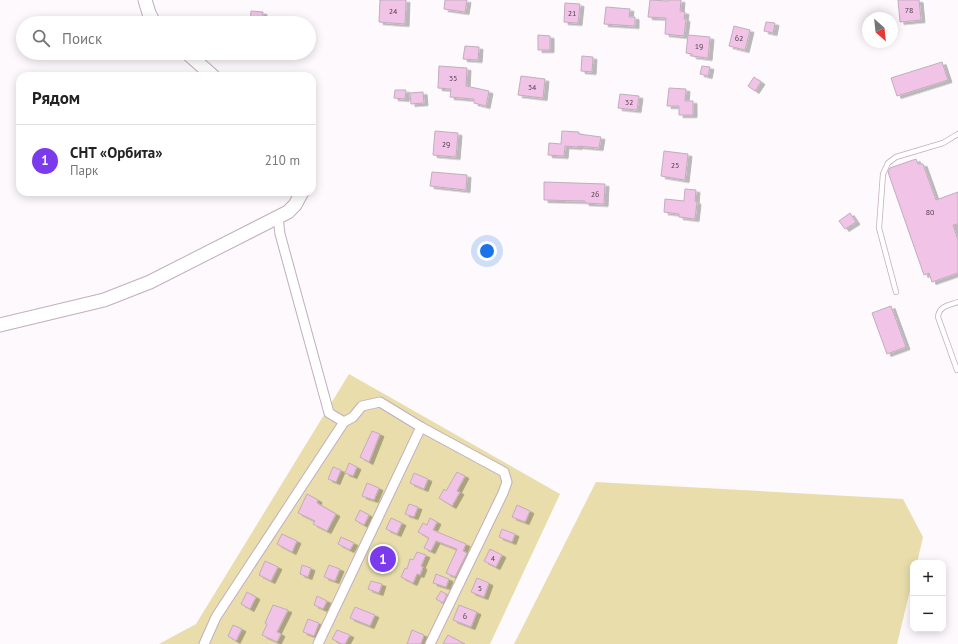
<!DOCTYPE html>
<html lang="ru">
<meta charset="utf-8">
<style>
:root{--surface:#fff;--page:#f2f2f2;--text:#222;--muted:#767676;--line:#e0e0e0;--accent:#7c3aed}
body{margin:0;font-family:"PT Sans",sans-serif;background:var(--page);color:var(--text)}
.controls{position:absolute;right:12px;bottom:12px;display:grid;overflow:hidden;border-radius:8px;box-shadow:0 2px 10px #0003}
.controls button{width:36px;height:36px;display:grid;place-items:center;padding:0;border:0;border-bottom:1px solid var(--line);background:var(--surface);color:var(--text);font:20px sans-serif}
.compass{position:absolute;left:862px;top:12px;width:36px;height:36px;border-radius:50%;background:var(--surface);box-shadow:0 2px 10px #0003;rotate:153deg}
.you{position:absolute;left:487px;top:251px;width:14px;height:14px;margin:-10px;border:3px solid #fff;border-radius:50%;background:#1a73e8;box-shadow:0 0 0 6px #1a73e833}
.badge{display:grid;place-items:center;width:26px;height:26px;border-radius:50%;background:var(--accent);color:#fff;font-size:13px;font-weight:700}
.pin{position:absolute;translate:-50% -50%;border:2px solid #fff;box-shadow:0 1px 4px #0006}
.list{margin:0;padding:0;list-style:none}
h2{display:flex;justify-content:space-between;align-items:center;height:52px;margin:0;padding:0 16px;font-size:17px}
h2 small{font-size:13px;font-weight:400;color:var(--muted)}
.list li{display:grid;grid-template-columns:26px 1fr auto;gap:12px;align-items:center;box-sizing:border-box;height:72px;padding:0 16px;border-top:1px solid var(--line)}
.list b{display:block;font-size:15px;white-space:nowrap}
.list p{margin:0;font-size:13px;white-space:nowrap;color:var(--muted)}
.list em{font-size:13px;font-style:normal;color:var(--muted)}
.icon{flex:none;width:22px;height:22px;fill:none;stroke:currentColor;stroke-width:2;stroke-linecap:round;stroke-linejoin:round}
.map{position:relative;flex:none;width:958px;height:644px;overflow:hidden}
.search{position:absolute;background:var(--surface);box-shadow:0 2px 10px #0003;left:16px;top:16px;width:300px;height:44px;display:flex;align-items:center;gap:10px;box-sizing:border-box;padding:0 14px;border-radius:22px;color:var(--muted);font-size:15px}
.panel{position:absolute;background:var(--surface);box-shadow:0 2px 10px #0003;left:16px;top:72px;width:300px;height:124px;border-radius:12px}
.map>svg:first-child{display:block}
.green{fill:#e8ddab}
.building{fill:#f1c3e6;stroke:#c1adbc;filter:url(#shadow)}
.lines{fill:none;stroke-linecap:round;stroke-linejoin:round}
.lane-casing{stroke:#c2aebd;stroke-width:6}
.street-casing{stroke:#c2aebd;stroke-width:11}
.secondary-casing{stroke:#c2aebd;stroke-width:15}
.lane{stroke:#fff;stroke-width:4.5}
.street{stroke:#fff;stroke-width:9}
.secondary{stroke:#fff;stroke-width:13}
.labels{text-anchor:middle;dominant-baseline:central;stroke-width:4;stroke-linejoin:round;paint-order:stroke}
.number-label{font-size:8px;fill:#54424f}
</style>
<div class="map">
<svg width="958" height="644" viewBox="0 0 958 644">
<defs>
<filter id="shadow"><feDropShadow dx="4" dy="2.5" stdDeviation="0" flood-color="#0004"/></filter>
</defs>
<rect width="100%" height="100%" fill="#fdf9fc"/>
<g class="green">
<path d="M 349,374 L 560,494 L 490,644 L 159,644 L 196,624 Z"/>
<path d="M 596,482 L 903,499 L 923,537 L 917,563 L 913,563 L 913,578 L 897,644 L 514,644 Z"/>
</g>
<g class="building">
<path d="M 380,0 L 406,0 L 405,24 L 379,22 Z"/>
<path d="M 445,0 L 467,0 L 465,12 L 444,9 Z"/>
<path d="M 650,0 L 668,1 L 668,0 L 681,0 L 680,11 L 685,12 L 684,19 L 686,19 L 684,36 L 665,34 L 666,18 L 648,17 Z"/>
<path d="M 898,0 L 919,0 L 921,20 L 900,22 Z"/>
<path d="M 565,3 L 580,4 L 578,23 L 564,22 Z"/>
<path d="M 606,7 L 630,9 L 629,17 L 635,17 L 635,26 L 604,24 Z"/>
<path d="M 251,11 L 263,12 L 262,23 L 250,23 Z"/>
<path d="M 766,22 L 775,23 L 773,33 L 764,31 Z"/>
<path d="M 734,26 L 750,30 L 745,50 L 729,46 Z"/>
<path d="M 538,35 L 550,36 L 550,50 L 538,50 Z"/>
<path d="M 688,35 L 710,37 L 708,58 L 692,56 L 692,54 L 686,53 Z"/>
<path d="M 465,46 L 479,47 L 478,60 L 463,59 Z"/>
<path d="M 582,56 L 593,57 L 592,72 L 581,71 Z"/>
<path d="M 942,62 L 948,80 L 897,96 L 891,78 Z"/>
<path d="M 439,66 L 467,68 L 466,86 L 489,91 L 486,106 L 474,103 L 474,99 L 450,97 L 451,89 L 438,88 Z"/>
<path d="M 702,66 L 710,67 L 708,76 L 700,74 Z"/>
<path d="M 521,76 L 545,79 L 543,98 L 518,95 Z"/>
<path d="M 754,77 L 761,82 L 755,91 L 748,86 Z"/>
<path d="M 669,88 L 686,89 L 685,101 L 693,101 L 693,115 L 679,115 L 679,106 L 667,106 Z"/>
<path d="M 395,90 L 406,90 L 405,99 L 394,98 Z"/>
<path d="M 423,92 L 424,103 L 411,104 L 410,93 Z"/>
<path d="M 620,94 L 639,96 L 637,110 L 618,108 Z"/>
<path d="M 435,131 L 458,133 L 456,157 L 433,155 Z"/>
<path d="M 562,131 L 579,132 L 579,134 L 601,137 L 599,148 L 578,146 L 578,147 L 565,146 L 564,156 L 548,155 L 549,143 L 561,144 Z"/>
<path d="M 664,151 L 688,154 L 685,180 L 661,176 Z"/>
<path d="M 916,159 L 918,164 L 923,164 L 936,200 L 958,192 L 958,224 L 953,225 L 958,240 L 958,273 L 932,282 L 929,273 L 924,275 L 888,172 L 890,168 Z"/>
<path d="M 432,172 L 467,175 L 466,190 L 430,186 Z"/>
<path d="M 544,182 L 605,184 L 604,204 L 585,203 L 585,201 L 544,200 Z"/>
<path d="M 685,189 L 696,190 L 695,201 L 697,202 L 695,219 L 679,217 L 679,214 L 664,212 L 665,199 L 684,201 Z"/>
<path d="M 850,213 L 856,222 L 845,229 L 839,221 Z"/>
<path d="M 891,306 L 906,347 L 887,354 L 872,313 Z"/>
<path d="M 372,431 L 380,434 L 369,462 L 360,457 Z"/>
<path d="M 349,463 L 357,467 L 353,476 L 345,473 Z"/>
<path d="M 333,467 L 341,470 L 336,482 L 328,479 Z"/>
<path d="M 457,472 L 465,476 L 457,491 L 460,492 L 452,506 L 439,498 L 444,489 L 446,491 Z"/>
<path d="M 414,473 L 428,479 L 424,489 L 410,483 Z"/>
<path d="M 367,483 L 379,488 L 374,500 L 362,496 Z"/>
<path d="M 307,494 L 318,500 L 317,503 L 336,514 L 327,531 L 313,524 L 315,521 L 298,513 Z"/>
<path d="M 409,504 L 418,507 L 414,517 L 405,514 Z"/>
<path d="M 517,505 L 530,511 L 525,522 L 512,517 Z"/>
<path d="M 360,510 L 369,515 L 364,525 L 355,520 Z"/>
<path d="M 391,518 L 402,523 L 397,534 L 386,529 Z"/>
<path d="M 430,518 L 437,522 L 433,530 L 466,544 L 463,551 L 467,553 L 455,577 L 446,573 L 457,549 L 436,541 L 431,551 L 424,548 L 429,538 L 418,532 L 423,523 L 427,525 Z"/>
<path d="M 502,529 L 515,534 L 512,542 L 499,537 Z"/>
<path d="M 282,534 L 297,541 L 292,552 L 277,544 Z"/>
<path d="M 341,537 L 354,543 L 350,550 L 338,544 Z"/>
<path d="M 379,546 L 390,551 L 385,564 L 373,559 Z"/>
<path d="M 490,549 L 502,555 L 496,567 L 484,561 Z"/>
<path d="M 417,552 L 426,555 L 421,566 L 423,567 L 420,575 L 417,574 L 413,583 L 401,577 L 405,568 L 407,569 L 410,559 L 413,560 Z"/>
<path d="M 265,561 L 278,567 L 271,581 L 259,575 Z"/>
<path d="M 302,565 L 311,568 L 308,577 L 300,574 Z"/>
<path d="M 329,565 L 340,569 L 335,581 L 324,577 Z"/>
<path d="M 436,574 L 449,579 L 446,587 L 433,583 Z"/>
<path d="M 477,578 L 489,583 L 484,597 L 471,592 Z"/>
<path d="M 371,581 L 382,584 L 379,593 L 368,589 Z"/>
<path d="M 441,591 L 447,595 L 443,603 L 436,599 Z"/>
<path d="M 247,592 L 256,597 L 250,609 L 241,604 Z"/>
<path d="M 317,596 L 327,601 L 323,609 L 314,605 Z"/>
<path d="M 273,605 L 288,610 L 277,632 L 281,634 L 277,642 L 262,635 L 267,624 L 265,623 Z"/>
<path d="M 459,605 L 477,612 L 471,627 L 453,620 Z"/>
<path d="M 355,607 L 375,615 L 370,626 L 350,618 Z"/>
<path d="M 308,619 L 319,623 L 314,636 L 303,632 Z"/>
<path d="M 233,625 L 242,629 L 236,641 L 228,636 Z"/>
<path d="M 337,630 L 350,635 L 345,644 L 342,644 L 332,639 Z"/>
<path d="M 412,630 L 424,635 L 421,644 L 407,644 Z"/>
<path d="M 448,635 L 465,644 L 443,644 Z"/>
</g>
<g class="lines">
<defs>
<g id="lane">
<path d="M 896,292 L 879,228 L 883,174 L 888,163 L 896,157 L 943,143 L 958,134"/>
<path d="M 957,370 L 938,317 C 939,306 949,305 958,302"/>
</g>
<g id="street">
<path d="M 278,217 L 280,234 L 329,413 L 344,422"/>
<path d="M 204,644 L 216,617 L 344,422 L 353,417 L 362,406 L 380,402 L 421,427 L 504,472 L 507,482 L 503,493 L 430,644"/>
<path d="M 318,644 L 421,427"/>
</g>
<g id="secondary">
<path d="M 145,0 L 149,13 L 154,23"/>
<path d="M 187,53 L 213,76"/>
<path d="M 0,325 L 104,300 L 150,282 L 288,212 L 295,205 L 302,192"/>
</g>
</defs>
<use href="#lane" class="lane-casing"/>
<use href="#street" class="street-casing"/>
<use href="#secondary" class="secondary-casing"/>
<use href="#lane" class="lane"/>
<use href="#street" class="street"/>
<use href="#secondary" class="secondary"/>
</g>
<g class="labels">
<g class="number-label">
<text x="909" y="10">78</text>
<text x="393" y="11">24</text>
<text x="572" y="13">21</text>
<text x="739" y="38">62</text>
<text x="699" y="46">19</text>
<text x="453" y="78">35</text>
<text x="532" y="87">34</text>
<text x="629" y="102">32</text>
<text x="446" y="144">29</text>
<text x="675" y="165">25</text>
<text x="595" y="194">26</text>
<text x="930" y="212">80</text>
<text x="493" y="558">4</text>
<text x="480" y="588">5</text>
<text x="465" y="616">6</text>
</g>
</g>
</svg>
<div class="controls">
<button>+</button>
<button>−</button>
</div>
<svg class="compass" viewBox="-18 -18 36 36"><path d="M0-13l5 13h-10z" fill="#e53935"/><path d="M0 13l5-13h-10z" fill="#767676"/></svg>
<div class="you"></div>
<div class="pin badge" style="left:383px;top:559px">1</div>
<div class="search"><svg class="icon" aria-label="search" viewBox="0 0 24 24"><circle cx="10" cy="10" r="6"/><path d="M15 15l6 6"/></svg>Поиск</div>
<section class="panel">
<h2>Рядом<small></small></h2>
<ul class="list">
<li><span class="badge">1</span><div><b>СНТ «Орбита»</b><p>Парк</p></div><em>210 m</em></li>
</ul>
</section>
</div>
